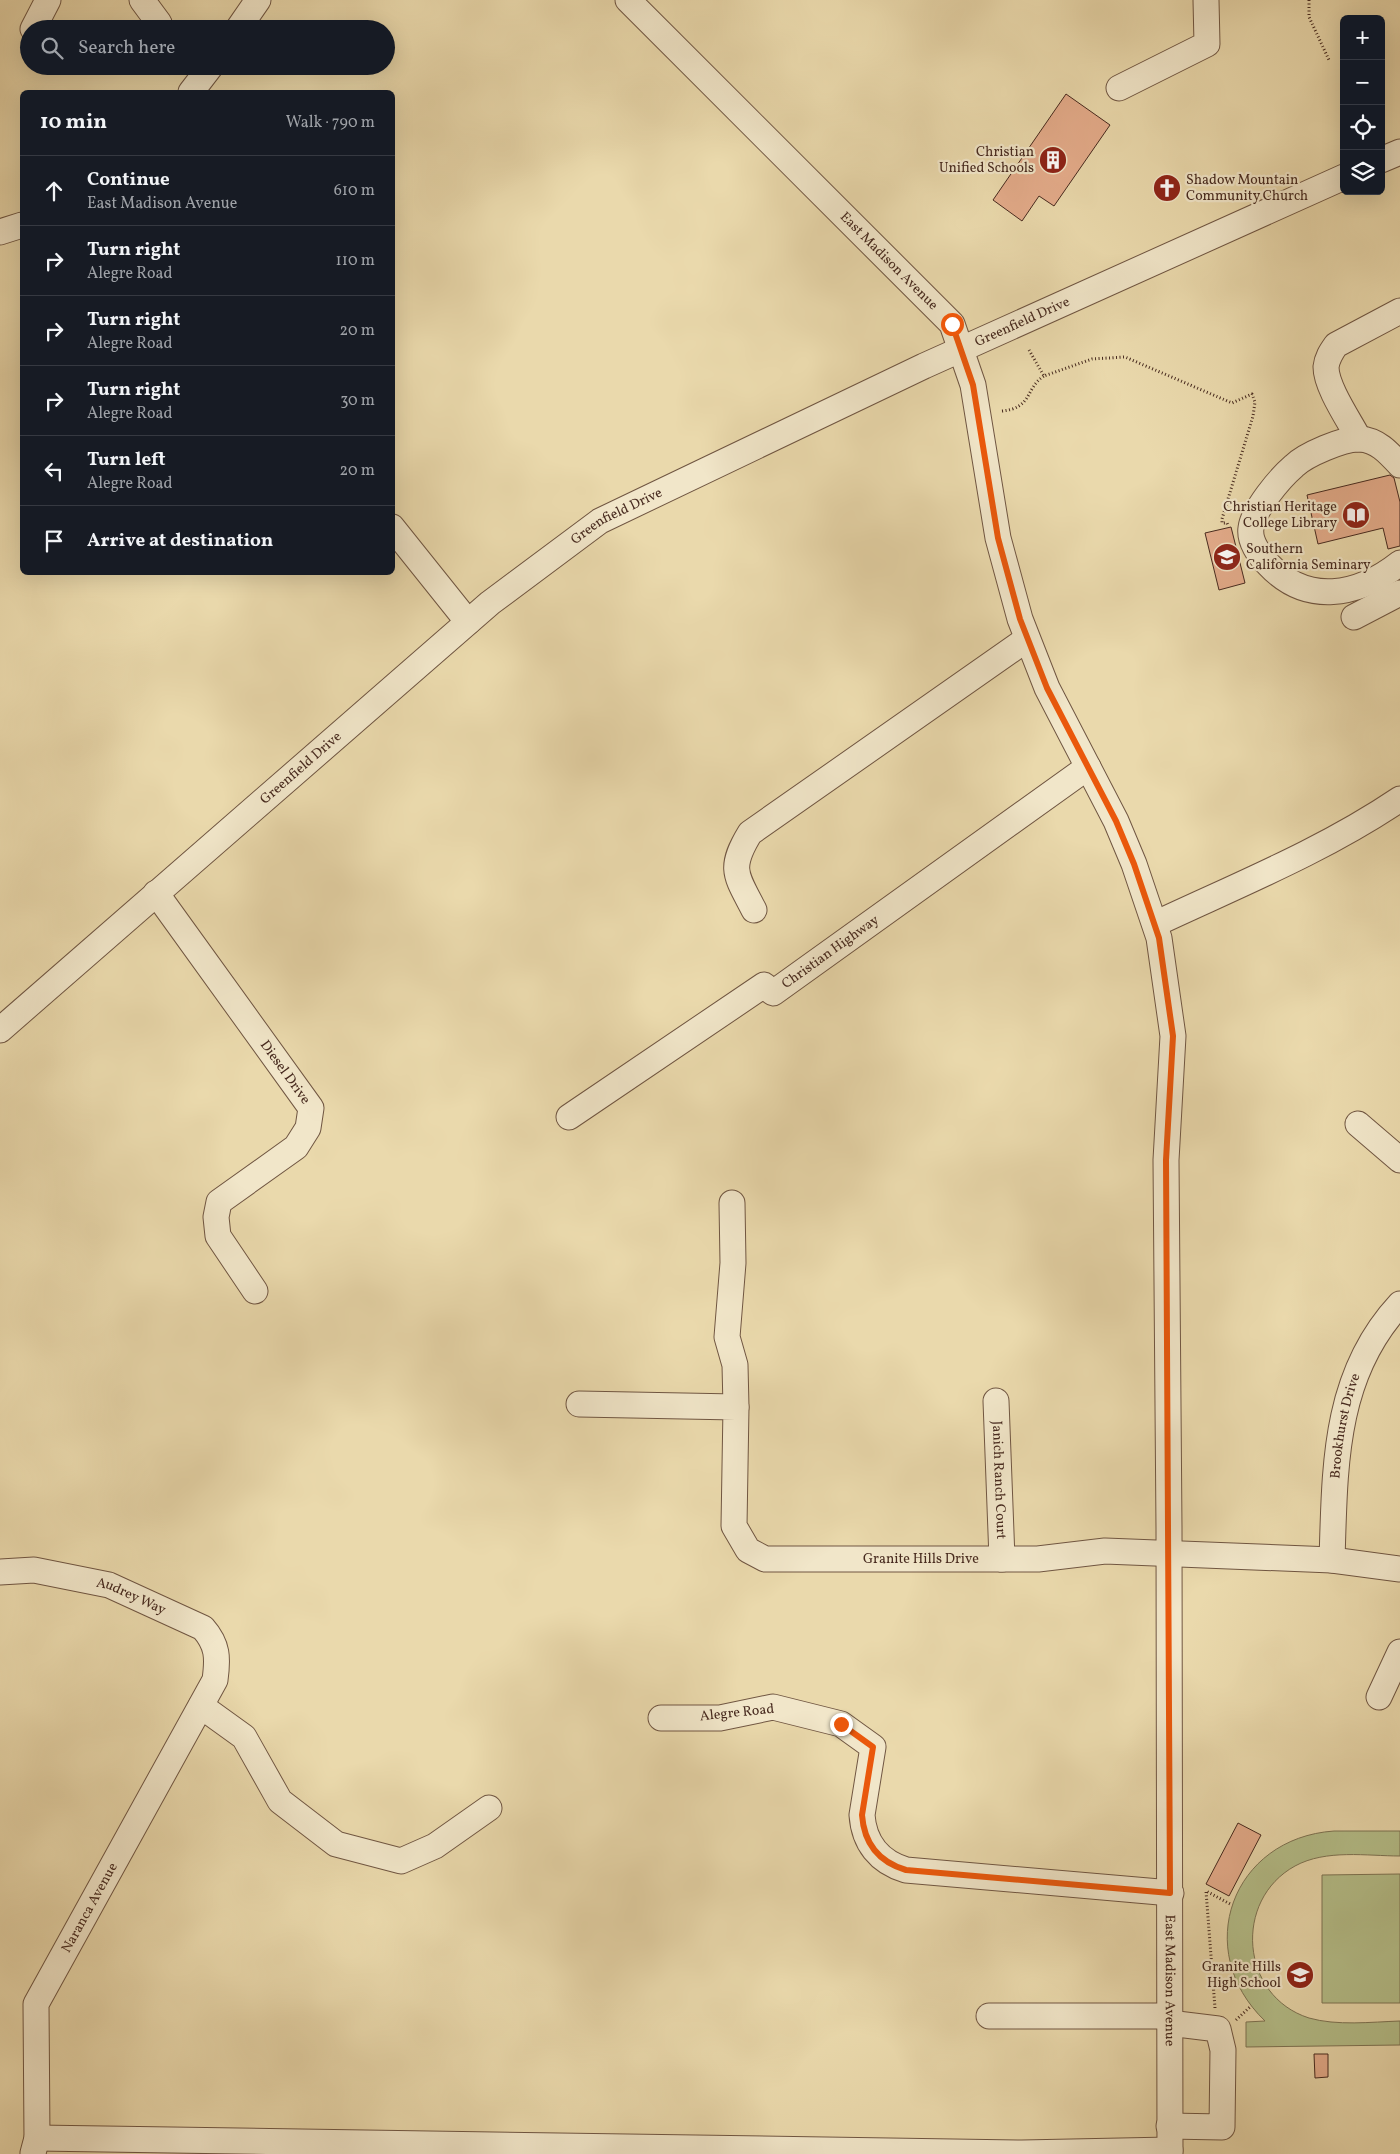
<!DOCTYPE html>
<meta charset="utf-8">
<style>
:root{--surface:#171b24;--page:#242831;--text:#f1f3f6;--muted:#9ea1a6;--line:#363941}
body{margin:0;font-family:Vollkorn,serif;background:var(--page);color:var(--text)}
.controls{position:absolute;right:15px;top:15px;display:grid;overflow:hidden;border-radius:8px;box-shadow:0 5px 20px #0002}
.controls button{width:45px;height:45px;display:grid;place-items:center;padding:0;border:0;border-bottom:1px solid var(--line);background:var(--surface);color:var(--text);font:25px sans-serif}
.stop{position:absolute;width:15px;height:15px;margin:-11px;border:4px solid #ea580c;border-radius:50%;background:#fff}
.stop.end{background:#ea580c;border-color:#fff;box-shadow:0 1px 5px #0008}
.list{margin:0;padding:0;list-style:none}
h2{display:flex;justify-content:space-between;align-items:center;height:65px;margin:0;padding:0 20px;font-size:21px}
h2 small{font-size:16px;font-weight:400;color:var(--muted)}
.list li{display:grid;grid-template-columns:32px 1fr auto;gap:15px;align-items:center;box-sizing:border-box;height:70px;padding:0 20px;border-top:1px solid var(--line)}
.list b{display:block;font-size:19px;white-space:nowrap}
.list p{margin:0;font-size:16px;white-space:nowrap;color:var(--muted)}
.list em{font-size:16px;font-style:normal;color:var(--muted)}
.icon{flex:none;width:28px;height:28px;fill:none;stroke:currentColor;stroke-width:2;stroke-linecap:round;stroke-linejoin:round}
.map{position:relative;flex:none;width:1400px;height:2154px;overflow:hidden}
.search{position:absolute;background:var(--surface);box-shadow:0 5px 20px #0002;left:20px;top:20px;width:375px;height:55px;display:flex;align-items:center;gap:12px;box-sizing:border-box;padding:0 18px;border-radius:28px;color:var(--muted);font-size:19px}
.panel{position:absolute;background:var(--surface);box-shadow:0 5px 20px #0002;left:20px;top:90px;width:375px;height:485px;border-radius:8px}
.map>svg:first-child{display:block}
.green{fill:#b5bf8a;stroke:#7e7454}
.building{fill:#e4ac8b;stroke:#472a1f}
.lines{fill:none;stroke-linecap:round;stroke-linejoin:round}
.minor-casing{stroke:#705642;stroke-width:27}
.path{stroke:#472a1f;stroke-width:3;stroke-dasharray:1 2.5;stroke-linecap:butt}
.minor{stroke:#f1e6c9;stroke-width:25}
.route{stroke:#ea580c;stroke-width:6}
.labels{text-anchor:middle;dominant-baseline:central;stroke-width:4.5;stroke-linejoin:round;paint-order:stroke}
.poi-label{font-size:14px;fill:#472a1f;stroke:#f1e6c9;text-anchor:end}
.street-label{font-size:14px;fill:#472a1f;stroke:#f1e6c9}
</style>
<div class="map">
<svg width="1400" height="2154" viewBox="0 0 1400 2154">
<rect width="100%" height="100%" fill="#ead9ac"/>
<filter id="stains"><feTurbulence type="fractalNoise" baseFrequency=".004" numOctaves="4"/><feColorMatrix values="0 0 0 0 .2 0 0 0 0 .09 0 0 0 0 .02 0 0 0 .5 -.17"/></filter>
<radialGradient id="worn" r=".72"><stop offset=".6" stop-color="#630" stop-opacity="0"/><stop offset="1" stop-color="#630" stop-opacity=".3"/></radialGradient>
<g class="green">
<path d="M 1334,1831 L 1400,1831 L 1400,1856 C 1367,1856 1326,1849 1295,1866 C 1233,1900 1240,1996 1309,2018 C 1337,2026 1371,2022 1400,2021 L 1400,2045 L 1246,2047 L 1246,2022 L 1265,2021 C 1191,1950 1232,1838 1334,1831 Z"/>
<path d="M 1400,1874 L 1400,2003 L 1322,2003 L 1322,1875 Z"/>
</g>
<g class="building">
<path d="M 1066,94 L 1110,125 L 1054,206 L 1039,196 L 1022,221 L 993,200 Z"/>
<path d="M 1390,475 L 1394,478 L 1400,502 L 1400,546 L 1388,549 L 1383,528 L 1318,544 L 1307,495 Z"/>
<path d="M 1231,527 L 1245,583 L 1219,590 L 1205,533 Z"/>
<path d="M 1238,1823 L 1261,1835 L 1229,1896 L 1206,1884 Z"/>
<path d="M 1314,2054 L 1328,2054 L 1328,2077 L 1315,2078 Z"/>
</g>
<g class="lines">
<defs>
<g id="minor">
<path d="M 142,0 L 159,23"/>
<path id="s1" d="M 628,0 L 952,324 L 973,385 L 998,538 L 1020,619 L 1047,688 L 1116,821 L 1134,864 L 1159,938 L 1173,1036 L 1166,1160 L 1169,1528 L 1170,2154"/>
<path d="M 33,29 L 48,0"/>
<path d="M 238,29 L 258,0"/>
<path d="M 1119,88 L 1207,44 L 1206,0"/>
<path d="M 191,92 L 211,66"/>
<path d="M 1381,160 L 1400,152"/>
<path d="M 0,232 L 22,225"/>
<path d="M 1359,439 C 1349,420 1326,387 1326,367 C 1327,358 1331,352 1336,345 L 1400,311"/>
<path d="M 1400,465 C 1388,452 1377,440 1360,439 C 1344,438 1305,455 1294,466 C 1280,478 1253,510 1251,528 C 1249,541 1259,555 1268,564 C 1307,606 1358,596 1400,563"/>
<path d="M 392,527 L 468,622"/>
<path d="M 1354,617 L 1400,593"/>
<path id="s2" d="M 156,893 L 311,1108 L 308,1128 L 296,1147 L 219,1202 L 216,1217 L 218,1236 L 255,1291"/>
<path d="M 754,910 C 736,875 728,869 750,833 L 1027,639"/>
<path d="M 1155,924 C 1238,885 1323,851 1400,799"/>
<path id="s3" d="M 0,1030 L 490,603 L 600,521 L 924,366 L 1344,177"/>
<path id="s4" d="M 569,1117 L 764,985 L 773,993 L 1088,767"/>
<path d="M 1358,1124 L 1400,1160"/>
<path d="M 732,1203 L 733,1263 L 727,1337 L 735,1365 L 736,1407"/>
<path id="s5" d="M 996,1401 L 1002,1559"/>
<path id="s6" d="M 579,1404 L 736,1407 L 734,1526 L 748,1550 L 765,1559 L 1038,1559 L 1105,1551 L 1332,1560 L 1400,1569"/>
<path id="s7" d="M 1332,1560 C 1335,1468 1333,1376 1400,1304"/>
<path id="s8" d="M 0,1572 L 34,1570 L 109,1585 L 203,1628 C 218,1645 218,1658 215,1680 L 36,2004 L 37,2138 L 33,2153"/>
<path d="M 1379,1697 L 1400,1652"/>
<path d="M 201,1706 L 244,1737 L 280,1801 L 336,1844 L 401,1861 L 435,1846 L 489,1808"/>
<path d="M 661,1718 L 720,1718 L 773,1707 L 841,1724 L 873,1747 L 862,1815 C 864,1843 879,1862 906,1870 L 1171,1893"/>
<path d="M 989,2016 L 1169,2016"/>
<path d="M 1169,2023 L 1218,2029 L 1223,2050 L 1222,2127 L 1169,2126"/>
<path d="M 37,2138 L 1022,2153 L 1170,2150"/>
</g>
</defs>
<use href="#minor" class="minor-casing"/>
<g class="path">
<path d="M 1309,0 L 1309,17 L 1329,60"/>
<path d="M 1029,350 L 1044,376 L 1092,359 L 1125,357 L 1232,403 L 1252,394 L 1255,402 L 1253,416 L 1222,519 L 1222,523 L 1227,523 L 1228,526"/>
<path d="M 1002,411 C 1033,408 1025,388 1044,376"/>
<path d="M 1215,2008 L 1206,1891 L 1232,1905"/>
<path d="M 1236,2020 L 1251,2006"/>
</g>
<use href="#minor" class="minor"/>
</g>
<g class="lines">
<path class="route" d="M 841,1724 L 873,1747 L 862,1815 C 864,1843 879,1862 906,1870 L 1170,1893 L 1166,1160 L 1173,1036 L 1159,938 L 1134,864 L 1116,821 L 1047,688 L 1020,619 L 998,538 L 973,385 L 952,324"/>
</g>
<defs>
<symbol id="building-disc" viewBox="-11 -11 22 22"><circle r="9.5" fill="#8f2418" stroke="#f1e6c9"/><path d="M-4-6H4V6H1V3H-1V6H-4ZM-2.5-4.3h1.7v1.8h-1.7ZM.8-4.3h1.7v1.8H.8ZM-2.5-1h1.7V.8h-1.7ZM.8-1h1.7V.8H.8Z" fill="#fff"/></symbol>
<symbol id="church-disc" viewBox="-11 -11 22 22"><circle r="9.5" fill="#8f2418" stroke="#f1e6c9"/><path d="M-1.2-6h2.4v3.5h3.3v2.4h-3.3V6h-2.4V-.1h-3.3v-2.4h3.3Z" fill="#fff"/></symbol>
<symbol id="library-disc" viewBox="-11 -11 22 22"><circle r="9.5" fill="#8f2418" stroke="#f1e6c9"/><path d="M-6-4Q-3-5.5-.7-3.5V5Q-3 3-6 4ZM6-4Q3-5.5 .7-3.5V5Q3 3 6 4Z" fill="#fff"/></symbol>
<symbol id="school-disc" viewBox="-11 -11 22 22"><circle r="9.5" fill="#8f2418" stroke="#f1e6c9"/><path d="M0-5L7-2L0 1L-7-2ZM-4 1L0 2.5L4 1V4Q0 6-4 4Z" fill="#fff"/></symbol>
</defs>
<g fill-rule="evenodd">
<use href="#building-disc" x="1037" y="144" width="32" height="32"/>
<use href="#church-disc" x="1151" y="172" width="32" height="32"/>
<use href="#library-disc" x="1340" y="499" width="32" height="32"/>
<use href="#school-disc" x="1211" y="541" width="32" height="32"/>
<use href="#school-disc" x="1284" y="1959" width="32" height="32"/>
</g>
<g class="labels">
<g class="poi-label">
<text x="1034" y="152">Christian<tspan x="1034" dy="16">Unified Schools</tspan></text>
<text x="1186" y="180" text-anchor="start">Shadow Mountain<tspan x="1186" dy="16">Community Church</tspan></text>
<text x="1337" y="507">Christian Heritage<tspan x="1337" dy="16">College Library</tspan></text>
<text x="1246" y="549" text-anchor="start">Southern<tspan x="1246" dy="16">California Seminary</tspan></text>
<text x="1281" y="1967">Granite Hills<tspan x="1281" dy="16">High School</tspan></text>
</g>
<g class="street-label">
<text stroke="none"><textPath href="#s1" startOffset="369">East Madison Avenue</textPath></text>
<text stroke="none"><textPath href="#s3" startOffset="1254">Greenfield Drive</textPath></text>
<text stroke="none"><textPath href="#s3" startOffset="804">Greenfield Drive</textPath></text>
<text stroke="none"><textPath href="#s3" startOffset="399">Greenfield Drive</textPath></text>
<text stroke="none"><textPath href="#s4" startOffset="318">Christian Highway</textPath></text>
<text stroke="none"><textPath href="#s2" startOffset="221">Diesel Drive</textPath></text>
<text stroke="none"><textPath href="#s7" startOffset="135">Brookhurst Drive</textPath></text>
<text stroke="none"><textPath href="#s5" startOffset="79">Janich Ranch Court</textPath></text>
<text stroke="none"><textPath href="#s6" startOffset="479">Granite Hills Drive</textPath></text>
<text stroke="none"><textPath href="#s8" startOffset="135">Audrey Way</textPath></text>
<text transform="translate(737 1713) rotate(-6)">Alegre Road</text>
<text transform="translate(90 1908) rotate(-61)">Naranca Avenue</text>
<text stroke="none"><textPath href="#s1" startOffset="2154">East Madison Avenue</textPath></text>
</g>
</g>
<rect width="100%" height="100%" filter="url(#stains)"/>
<rect width="100%" height="100%" fill="url(#worn)"/>
</svg>
<div class="controls">
<button>+</button>
<button>−</button>
<button><svg class="icon" aria-label="locate" viewBox="0 0 24 24"><circle cx="12" cy="12" r="6"/><path d="M12 2v4M12 18v4M2 12h4M18 12h4"/></svg></button>
<button><svg class="icon" aria-label="layers" viewBox="0 0 24 24"><path d="M12 4l9 5-9 5-9-5zM3 14l9 5 9-5"/></svg></button>
</div>
<div class="stop" style="left:952px;top:324px"></div>
<div class="stop end" style="left:841px;top:1724px"></div>
<div class="search"><svg class="icon" aria-label="search" viewBox="0 0 24 24"><circle cx="10" cy="10" r="6"/><path d="M15 15l6 6"/></svg>Search here</div>
<section class="panel">
<h2>10 min<small>Walk · 790 m</small></h2>
<ul class="list">
<li><svg class="icon" aria-label="ahead" viewBox="0 0 24 24"><path d="M12 20V5M6 11l6-6 6 6"/></svg><div><b>Continue</b><p>East Madison Avenue</p></div><em>610 m</em></li>
<li><svg class="icon" aria-label="right" viewBox="0 0 24 24"><path d="M7 20v-9h11M14 6l5 5-5 5"/></svg><div><b>Turn right</b><p>Alegre Road</p></div><em>110 m</em></li>
<li><svg class="icon" aria-label="right" viewBox="0 0 24 24"><path d="M7 20v-9h11M14 6l5 5-5 5"/></svg><div><b>Turn right</b><p>Alegre Road</p></div><em>20 m</em></li>
<li><svg class="icon" aria-label="right" viewBox="0 0 24 24"><path d="M7 20v-9h11M14 6l5 5-5 5"/></svg><div><b>Turn right</b><p>Alegre Road</p></div><em>30 m</em></li>
<li><svg class="icon" aria-label="left" viewBox="0 0 24 24"><path d="M17 20v-9H6M10 6l-5 5 5 5"/></svg><div><b>Turn left</b><p>Alegre Road</p></div><em>20 m</em></li>
<li><svg class="icon" aria-label="arrive" viewBox="0 0 24 24"><path d="M6 21V4h12l-3 4 3 4H6"/></svg><div><b>Arrive at destination</b></div></li>
</ul>
</section>
</div>
